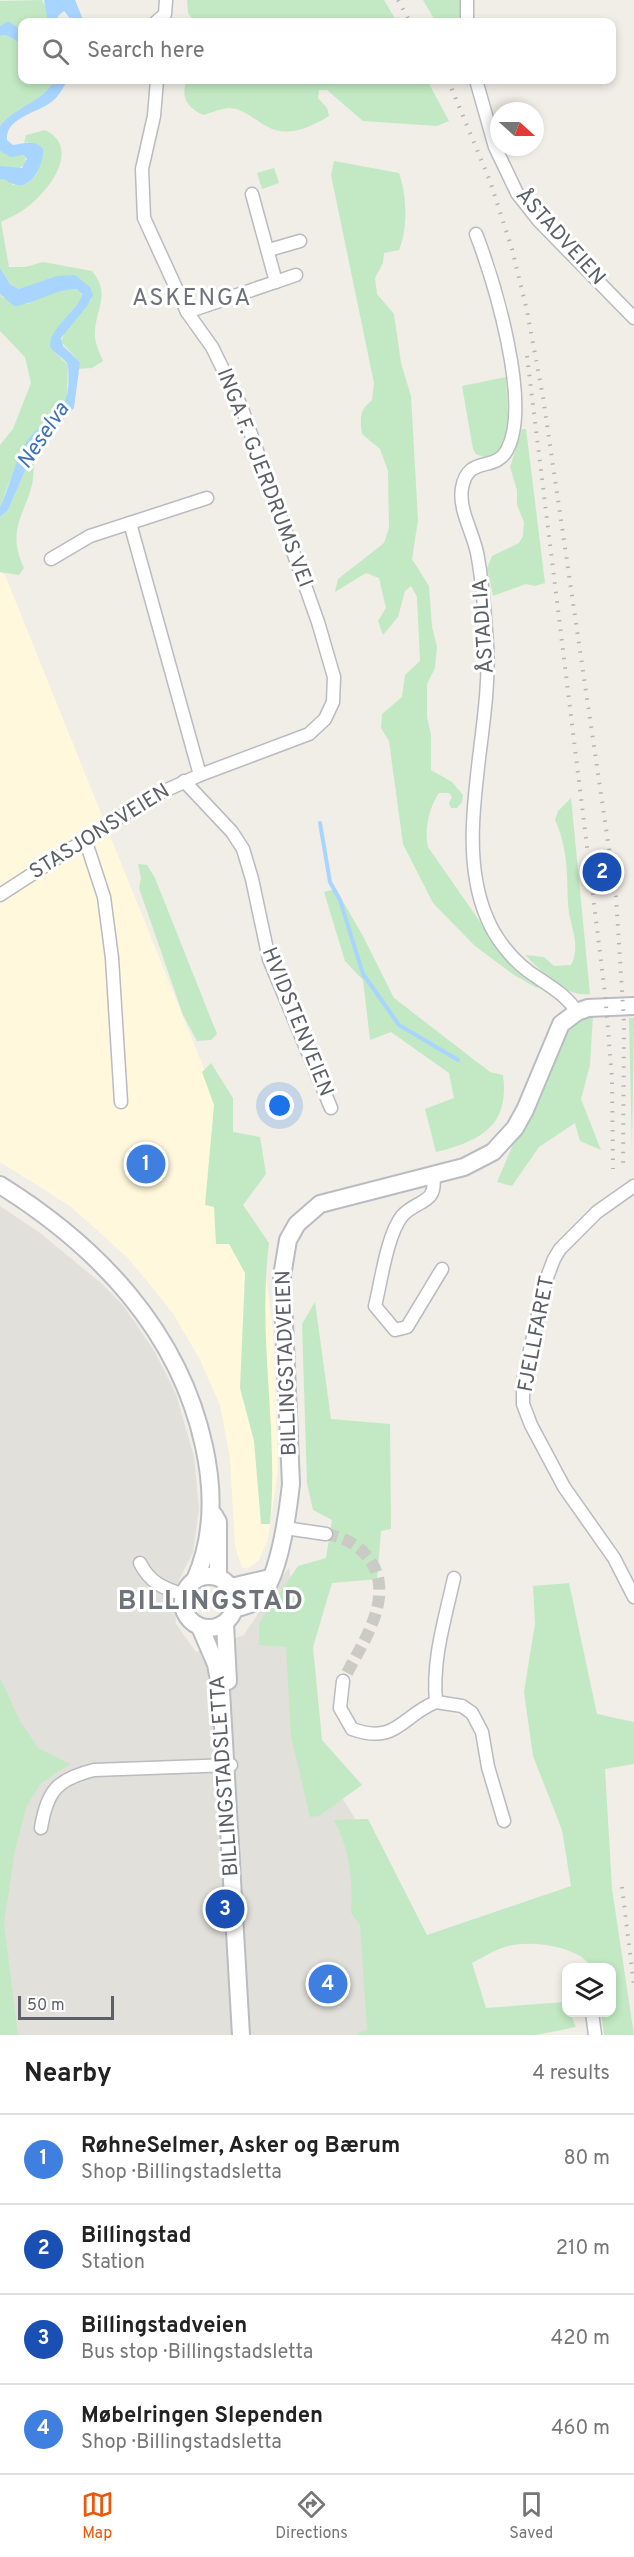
<!DOCTYPE html>
<meta charset="utf-8">
<style>
:root{--surface:#fff;--page:#f2f2f2;--text:#222;--muted:#767676;--line:#e0e0e0;--accent:#ea580c}
body{margin:0;font-family:Overpass,sans-serif;background:var(--page);color:var(--text)}
.controls{position:absolute;right:18px;bottom:18px;display:grid;overflow:hidden;border-radius:12px;box-shadow:0 3px 9px #0003}
.controls button{width:54px;height:54px;display:grid;place-items:center;padding:0;border:0;border-bottom:2px solid var(--line);background:var(--surface);color:var(--text);font:30px sans-serif}
.compass{position:absolute;left:490px;top:102px;width:54px;height:54px;border-radius:50%;background:var(--surface);box-shadow:0 3px 9px #0003;rotate:111deg}
.scale{position:absolute;left:18px;bottom:15px;width:96px;box-sizing:border-box;padding-left:6px;border:3px solid #5d6167;border-top:0;font-size:16px;line-height:21px;white-space:nowrap;color:#5d6167;-webkit-text-stroke:4px #fff;paint-order:stroke}
.you{position:absolute;left:280px;top:1106px;width:21px;height:21px;margin:-15px;border:4px solid #fff;border-radius:50%;background:#1a73e8;box-shadow:0 0 0 9px #1a73e833}
.badge{display:grid;place-items:center;width:39px;height:39px;border-radius:50%;background:var(--accent);color:#fff;font-size:20px;font-weight:700}
.pin{position:absolute;translate:-50% -50%;border:3px solid #fff;box-shadow:0 2px 6px #0006}
.list{margin:0;padding:0;list-style:none}
h2{display:flex;justify-content:space-between;align-items:center;height:78px;margin:0;padding:0 24px;font-size:26px}
h2 small{font-size:20px;font-weight:400;color:var(--muted)}
.list li{display:grid;grid-template-columns:39px 1fr auto;gap:18px;align-items:center;box-sizing:border-box;height:90px;padding:0 24px;border-top:2px solid var(--line)}
.list b{display:block;font-size:22px;white-space:nowrap}
.list p{margin:0;font-size:20px;white-space:nowrap;color:var(--muted)}
.list em{font-size:20px;font-style:normal;color:var(--muted)}
.icon{flex:none;width:33px;height:33px;fill:none;stroke:currentColor;stroke-width:2;stroke-linecap:round;stroke-linejoin:round}
.map{position:relative;flex:none;width:634px;height:2035px;overflow:hidden}
.search{position:absolute;background:var(--surface);box-shadow:0 3px 9px #0003;left:18px;right:18px;top:18px;height:66px;display:flex;align-items:center;gap:15px;box-sizing:border-box;padding:0 21px;border-radius:12px;color:var(--muted);font-size:22px}
.sheet{height:438px;background:var(--surface)}
nav{display:flex;justify-content:space-around;align-items:center;box-sizing:border-box;height:84px;border-top:2px solid var(--line);background:var(--surface);font-size:16px;color:var(--muted)}
nav a{display:grid;justify-items:center;gap:3px}
nav .on{color:var(--accent)}
.map>svg:first-child{display:block}
.commercial{fill:#fff8dc}
.industrial{fill:#e1e0da}
.green{fill:#c2e9c3}
.water{fill:#a7d5ff}
.lines{fill:none;stroke-linecap:round;stroke-linejoin:round}
.stream{stroke:#a7d5ff;stroke-width:4}
.street-tunnel{stroke:#cbcbc6;stroke-width:12;stroke-dasharray:12 6;stroke-linecap:butt}
.street-casing{stroke:#b8bbc0;stroke-width:15}
.secondary-casing{stroke:#b9bcc2;stroke-width:20}
.street{stroke:#fff;stroke-width:12}
.secondary{stroke:#fff;stroke-width:16}
.rail{stroke:#b5b5b7;stroke-width:4;stroke-dasharray:1.5 8;stroke-linecap:butt}
.labels{text-anchor:middle;dominant-baseline:central;stroke-width:6;stroke-linejoin:round;paint-order:stroke}
.street-label{font-size:21px;fill:#5d6167;stroke:#fff}
.water-label{font-size:22px;font-style:italic;fill:#3e73b7;stroke:#fff}
.quarter-label{font-size:24px;letter-spacing:1.5px;fill:#6e7379;stroke:#fff}
.district-label{font-size:27px;font-weight:bold;letter-spacing:1.5px;fill:#6e7379;stroke:#fff}
</style>
<div class="map">
<svg width="634" height="2035" viewBox="0 0 634 2035">
<rect width="100%" height="100%" fill="#f0eee6"/>
<path class="commercial" d="M 0,572 L 5,575 L 211,1086 L 232,1187 L 262,1245 L 273,1329 L 278,1470 L 268,1539 L 259,1560 L 247,1569 L 242,1567 L 235,1547 L 230,1458 L 220,1405 L 199,1358 L 172,1312 L 128,1258 L 70,1206 L 0,1162 Z"/>
<path class="industrial" d="M 0,1206 L 40,1233 L 101,1283 L 123,1305 L 155,1352 L 176,1394 L 194,1457 L 199,1508 L 193,1552 L 174,1590 L 176,1624 L 196,1652 L 244,1635 L 289,1567 L 311,1747 L 373,1848 L 422,2035 L 8,2035 L 0,1927 Z"/>
<g class="green">
<path d="M 42,0 L 48,12 L 48,22 L 22,22 L 22,30 L 8,21 L 0,26 L 0,1 Z"/>
<path d="M 187,0 L 384,0 L 397,22 L 195,22 L 188,13 Z"/>
<path d="M 423,0 L 461,0 L 461,22 L 436,22 Z"/>
<path d="M 6,35 L 22,44 L 22,80 L 54,80 C 44,102 15,106 0,126 L 0,36 Z"/>
<path d="M 187,80 L 427,80 L 449,121 L 437,126 L 363,121 L 327,90 L 319,90 L 318,98 L 327,108 L 329,116 C 311,127 288,138 268,127 C 256,121 244,109 230,108 C 222,108 211,113 203,115 C 187,107 180,97 187,80 Z"/>
<path d="M 45,130 C 82,148 49,191 26,208 C 19,214 10,217 1,222 L 9,267 L 25,267 L 43,262 L 92,271 C 113,297 93,310 95,338 C 96,345 100,354 103,361 L 92,368 L 78,369 L 80,362 L 61,342 L 66,329 L 91,300 L 90,287 L 19,289 L 10,284 L 0,268 L 0,179 L 4,178 L 13,185 L 28,183 L 36,175 L 42,160 L 28,142 L 24,143 L 26,135 Z"/>
<path d="M 0,151 L 16,156 L 25,155 L 26,164 L 18,169 L 0,166 Z"/>
<path d="M 334,161 L 399,173 C 407,195 408,229 399,250 L 384,253 L 383,263 L 375,278 L 377,294 L 394,314 L 401,363 L 411,396 L 418,520 L 412,559 L 429,586 L 432,627 L 437,647 L 435,668 L 427,684 L 427,717 L 431,735 L 431,770 L 452,782 L 463,795 L 462,802 L 457,808 L 451,808 L 449,803 L 452,797 L 449,793 L 439,793 C 429,807 424,830 428,847 L 501,952 L 539,986 L 537,988 L 514,975 L 475,946 L 433,903 L 403,844 L 389,741 L 381,728 L 382,714 L 402,697 L 405,675 L 420,661 L 417,597 L 411,586 L 405,591 L 398,617 L 383,635 L 378,621 L 386,608 L 379,578 L 366,573 L 335,592 L 338,579 L 384,543 L 389,528 L 388,471 L 380,449 L 362,434 C 360,418 359,411 372,400 L 374,383 L 331,175 Z"/>
<path d="M 274,168 L 279,183 L 262,189 L 257,173 Z"/>
<path d="M 70,288 L 80,290 L 82,298 L 53,335 L 53,351 L 68,365 L 67,399 L 59,414 L 22,449 L 0,507 L 0,445 L 13,429 L 31,383 L 25,357 L 0,331 L 0,294 L 2,297 L 28,304 L 36,298 Z"/>
<path d="M 506,377 C 506,400 518,472 476,454 L 473,449 L 462,386 Z"/>
<path d="M 522,429 L 526,429 L 545,583 L 535,586 L 526,584 L 493,596 L 487,568 L 492,556 L 519,543 L 523,536 L 524,522 L 517,505 L 517,490 L 510,467 Z"/>
<path d="M 32,455 C 42,504 0,518 24,568 L 19,575 L 0,572 L 0,517 L 8,510 Z"/>
<path d="M 571,798 L 590,994 C 563,997 544,973 525,955 L 544,957 L 554,966 L 571,965 C 582,945 569,925 568,904 C 567,875 568,848 555,820 L 558,811 Z"/>
<path d="M 138,864 L 147,865 L 155,878 L 217,1034 L 211,1040 L 197,1041 L 183,1015 L 139,888 L 141,878 Z"/>
<path d="M 336,889 L 364,938 L 394,998 L 490,1072 L 503,1075 C 510,1126 480,1141 436,1152 L 425,1109 L 454,1098 L 449,1073 L 391,1032 L 370,1040 L 363,980 L 345,961 L 324,892 Z"/>
<path d="M 593,1015 L 590,1065 L 581,1099 L 601,1150 L 580,1141 L 575,1123 L 539,1147 L 512,1186 L 497,1182 L 512,1147 L 537,1105 L 558,1049 L 569,1027 L 582,1016 Z"/>
<path d="M 629,1018 L 634,1018 L 632,1151 Z"/>
<path d="M 211,1063 L 233,1098 L 233,1132 L 260,1137 L 266,1174 L 243,1205 L 269,1243 C 257,1337 279,1431 270,1524 L 261,1524 L 254,1441 L 240,1388 L 245,1273 L 229,1244 L 216,1244 L 214,1207 L 205,1205 L 214,1105 L 202,1072 Z"/>
<path d="M 315,1302 L 331,1419 L 390,1424 L 391,1529 L 381,1531 L 377,1579 L 332,1583 L 313,1647 L 322,1740 L 362,1785 L 319,1816 L 310,1817 L 291,1736 L 286,1647 L 259,1645 L 259,1623 L 298,1566 L 326,1558 L 332,1520 L 313,1510 L 307,1483 L 302,1324 Z"/>
<path d="M 569,1583 L 597,1714 L 634,1722 L 634,1764 L 605,1769 L 612,1889 L 634,2035 L 604,2035 L 601,2013 L 612,2012 L 612,1968 L 591,1967 C 580,1946 527,1939 505,1947 C 494,1950 482,1958 472,1963 L 486,2008 L 565,2002 L 566,2012 L 570,2013 L 576,2027 L 536,2035 L 358,2035 L 358,2033 L 367,2030 L 360,1925 L 351,1913 C 353,1880 350,1850 334,1820 L 368,1819 L 427,1935 L 571,1886 L 562,1830 L 533,1756 L 524,1692 L 535,1624 L 533,1586 Z"/>
<path d="M 0,1678 L 20,1721 L 38,1748 L 70,1764 L 41,1783 L 27,1805 L 15,1849 L 4,1923 L 18,2035 L 0,2035 Z"/>
</g>
<g class="water">
<path d="M 44,0 L 75,0 L 84,22 L 73,22 L 64,11 L 58,16 L 58,22 L 48,22 Z"/>
<path d="M 8,21 L 22,30 L 22,44 L 6,35 L 0,36 L 0,26 Z"/>
<path d="M 54,80 L 68,80 C 64,86 60,94 55,99 C 41,113 5,116 7,140 L 13,145 C 25,144 34,139 43,149 C 44,164 32,191 13,184 C 7,182 7,179 0,179 L 0,166 L 22,168 L 27,159 L 24,155 L 11,157 L 0,151 L 0,126 C 15,106 44,102 54,80 Z"/>
<path d="M 0,268 L 10,284 L 19,289 L 57,276 L 75,275 L 90,287 L 93,295 L 87,306 L 61,338 L 63,346 L 80,362 L 74,408 L 32,455 L 8,510 L 0,517 L 0,507 C 9,489 13,468 22,450 C 43,409 73,429 68,365 C 64,357 55,355 51,348 C 44,333 80,309 82,294 L 77,289 C 57,288 32,305 14,306 L 0,294 Z"/>
</g>
<g class="lines">
<path class="stream" d="M 320,823 L 330,882 L 340,900 L 363,974 L 399,1025 L 458,1060"/>
<path class="street-tunnel" d="M 326,1534 C 342,1537 356,1543 367,1556 C 399,1595 361,1644 343,1681"/>
<defs>
<g id="street">
<path d="M 156,22 L 165,14 L 166,0"/>
<path d="M 467,22 L 467,0"/>
<path d="M 476,80 L 495,147 L 517,193 L 539,221 L 634,318"/>
<path d="M 252,194 L 276,282"/>
<path d="M 476,234 C 494,281 532,404 507,450 C 495,473 468,454 462,488 C 458,511 475,535 478,558 C 483,586 485,616 487,644 C 493,729 452,838 487,918 C 495,938 511,958 528,971 C 546,984 565,993 577,1012"/>
<path d="M 269,250 L 300,241"/>
<path d="M 187,312 L 296,275"/>
<path d="M 130,523 L 200,775"/>
<path d="M 51,559 L 90,536 L 207,498"/>
<path d="M 184,781 L 232,832 L 243,849 L 252,879 L 269,959 L 331,1108"/>
<path d="M 85,839 L 104,897 L 112,958 L 121,1102"/>
<path d="M 0,895 L 151,797 L 200,775 L 309,734 L 325,719 L 333,702 L 334,677 L 318,622 L 241,406 L 212,347 L 187,312 L 144,218 L 142,169 L 154,116 L 157,80"/>
<path d="M 433,1175 C 438,1205 417,1199 402,1216 C 387,1235 381,1282 375,1306 L 395,1330 L 407,1327 L 442,1269"/>
<path d="M 634,1186 L 597,1212 L 560,1249 L 554,1259 L 546,1280 L 523,1381 L 523,1404 L 531,1425 L 564,1487 L 614,1558 L 634,1597"/>
<path d="M 285,1528 L 326,1534"/>
<path d="M 140,1563 C 150,1583 163,1588 184,1595"/>
<path d="M 343,1681 L 340,1708 L 352,1729 C 397,1745 401,1716 436,1702 L 462,1706 L 472,1713 L 482,1732 L 488,1767 L 504,1821"/>
<path d="M 436,1702 C 432,1659 445,1619 454,1578"/>
<path d="M 41,1828 C 47,1791 57,1779 94,1770 L 231,1765"/>
<path d="M 592,2012 L 595,2035"/>
</g>
<g id="secondary">
<path d="M 0,1185 C 98,1246 179,1331 204,1446 C 214,1491 214,1537 195,1580"/>
<path d="M 214,1515 L 218,1522 L 218,1577"/>
<circle cx="209" cy="1602" r="26"/>
<path d="M 231,1587 L 270,1578"/>
<path d="M 235,1609 C 242,1606 251,1605 257,1600 C 279,1583 288,1511 291,1484 L 282,1276 L 288,1240 L 297,1224 L 320,1204 L 464,1167 L 493,1152 L 515,1128 L 525,1110 L 561,1024 L 577,1012 L 588,1008 L 634,1006"/>
<path d="M 225,1624 L 228,1681"/>
<path d="M 200,1627 L 216,1664 L 221,1691 L 241,2035"/>
</g>
</defs>
<use href="#street" class="street-casing"/>
<use href="#secondary" class="secondary-casing"/>
<use href="#street" class="street"/>
<use href="#secondary" class="secondary"/>
<g class="rail">
<path d="M 398,0 L 410,22"/>
<path d="M 448,80 L 490,181 L 512,249 L 527,311 L 543,397 L 616,897 L 624,1022 L 623,1169"/>
<path d="M 527,356 L 605,994 L 612,1078 L 613,1169"/>
<path d="M 622,1887 L 634,1986"/>
</g>
</g>
<g class="labels">
<g class="street-label">
<text transform="translate(560 237) rotate(48)">ÅSTADVEIEN</text>
<text transform="translate(264 478) rotate(69)">INGA F. GJERDRUMS VEI</text>
<text transform="translate(484 626) rotate(-94)">ÅSTADLIA</text>
<text transform="translate(100 832) rotate(-32)">STASJONSVEIEN</text>
<text transform="translate(297 1022) rotate(68)">HVIDSTENVEIEN</text>
<text transform="translate(537 1334) rotate(-79)">FJELLFARET</text>
<text transform="translate(287 1363) rotate(-92)">BILLINGSTADVEIEN</text>
<text transform="translate(225 1776) rotate(-94)">BILLINGSTADSLETTA</text>
</g>
<g class="water-label">
<text transform="translate(44 436) rotate(-56)">Neselva</text>
</g>
<g class="quarter-label">
<text x="192" y="299">ASKENGA</text>
</g>
<g class="district-label">
<text x="211" y="1602">BILLINGSTAD</text>
</g>
</g>
</svg>
<div class="controls">
<button><svg class="icon" aria-label="layers" viewBox="0 0 24 24"><path d="M12 4l9 5-9 5-9-5zM3 14l9 5 9-5"/></svg></button>
</div>
<svg class="compass" viewBox="-18 -18 36 36"><path d="M0-13l5 13h-10z" fill="#e53935"/><path d="M0 13l5-13h-10z" fill="#767676"/></svg>
<div class="scale">50 m</div>
<div class="you"></div>
<div class="pin badge" style="left:146px;top:1164px;background:#3f7fe0">1</div>
<div class="pin badge" style="left:602px;top:872px;background:#1a4fb4">2</div>
<div class="pin badge" style="left:225px;top:1909px;background:#1a4fb4">3</div>
<div class="pin badge" style="left:328px;top:1984px;background:#3f7fe0">4</div>
<div class="search"><svg class="icon" aria-label="search" viewBox="0 0 24 24"><circle cx="10" cy="10" r="6"/><path d="M15 15l6 6"/></svg>Search here</div>
</div>
<section class="sheet">
<h2>Nearby<small>4 results</small></h2>
<ul class="list">
<li><span class="badge" style="background:#3f7fe0">1</span><div><b>RøhneSelmer, Asker og Bærum</b><p>Shop · Billingstadsletta</p></div><em>80 m</em></li>
<li><span class="badge" style="background:#1a4fb4">2</span><div><b>Billingstad</b><p>Station</p></div><em>210 m</em></li>
<li><span class="badge" style="background:#1a4fb4">3</span><div><b>Billingstadveien</b><p>Bus stop · Billingstadsletta</p></div><em>420 m</em></li>
<li><span class="badge" style="background:#3f7fe0">4</span><div><b>Møbelringen Slependen</b><p>Shop · Billingstadsletta</p></div><em>460 m</em></li>
</ul>
</section>
<nav>
<a class="on"><svg class="icon" aria-label="map" viewBox="0 0 24 24"><path d="M3 6l6-2 6 2 6-2v14l-6 2-6-2-6 2zM9 4v14M15 6v14"/></svg>Map</a>
<a><svg class="icon" aria-label="directions" viewBox="0 0 24 24"><path d="M12 3l9 9-9 9-9-9zM9 14v-3h6M13 9l2 2-2 2"/></svg>Directions</a>
<a><svg class="icon" aria-label="saved" viewBox="0 0 24 24"><path d="M7 4h10v16l-5-4-5 4z"/></svg>Saved</a>
</nav>
